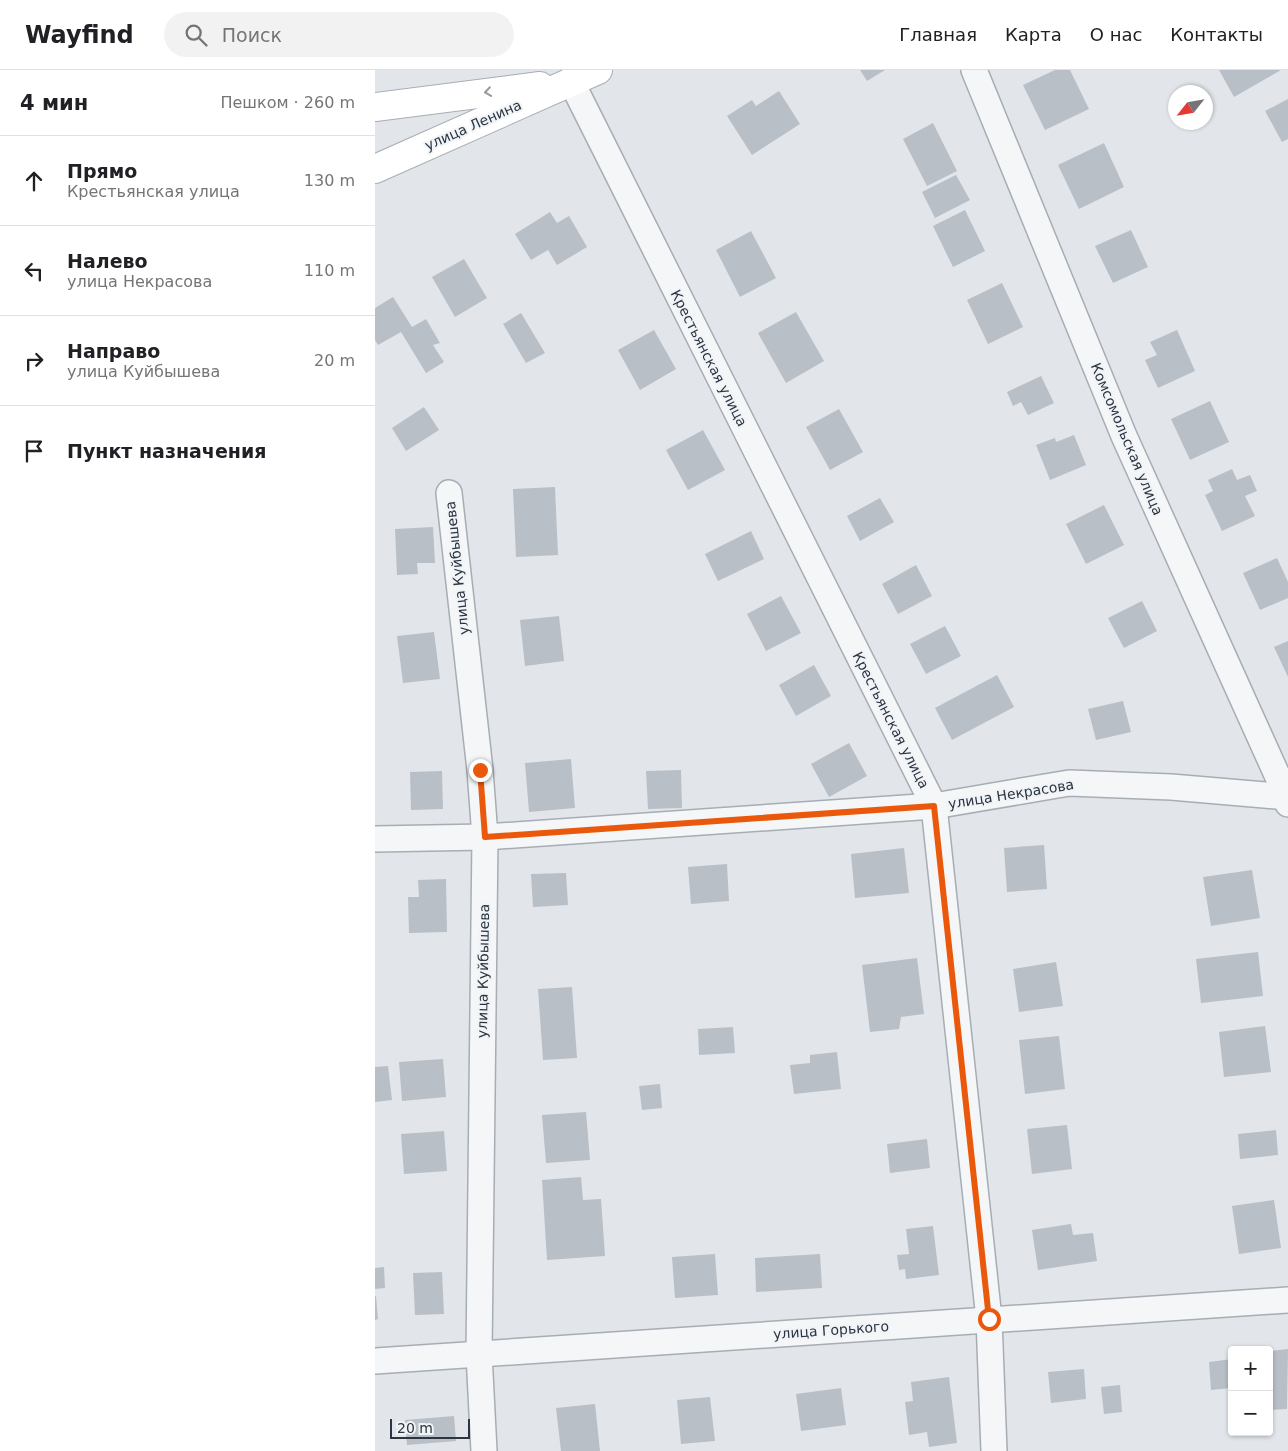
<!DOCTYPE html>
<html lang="ru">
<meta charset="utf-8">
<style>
:root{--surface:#fff;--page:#f2f2f2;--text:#202124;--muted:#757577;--line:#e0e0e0}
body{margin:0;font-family:"DejaVu Sans",sans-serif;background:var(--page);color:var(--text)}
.controls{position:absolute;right:15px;bottom:15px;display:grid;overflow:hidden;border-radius:5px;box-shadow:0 1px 4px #0004}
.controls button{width:45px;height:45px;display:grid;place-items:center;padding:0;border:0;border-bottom:1px solid var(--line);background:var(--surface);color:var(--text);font:25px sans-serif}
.compass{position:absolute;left:793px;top:15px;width:45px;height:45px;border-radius:50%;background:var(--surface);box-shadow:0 1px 4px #0004;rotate:239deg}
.scale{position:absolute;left:15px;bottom:12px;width:80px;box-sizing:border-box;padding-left:5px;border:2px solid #2b3541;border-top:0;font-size:14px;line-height:18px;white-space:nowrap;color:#2b3541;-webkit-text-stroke:4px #f1f4f7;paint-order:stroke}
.stop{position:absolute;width:15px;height:15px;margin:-11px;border:4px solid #ea580c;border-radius:50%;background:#fff}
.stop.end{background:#ea580c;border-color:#fff;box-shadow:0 1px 5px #0008}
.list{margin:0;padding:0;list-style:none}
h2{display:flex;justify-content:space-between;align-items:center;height:65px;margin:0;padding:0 20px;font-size:21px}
h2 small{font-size:16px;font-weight:400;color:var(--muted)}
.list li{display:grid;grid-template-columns:32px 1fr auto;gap:15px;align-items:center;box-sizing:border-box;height:90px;padding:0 20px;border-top:1px solid var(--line)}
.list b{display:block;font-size:19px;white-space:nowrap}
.list p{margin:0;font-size:16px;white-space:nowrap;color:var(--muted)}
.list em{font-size:16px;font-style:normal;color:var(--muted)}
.icon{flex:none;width:28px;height:28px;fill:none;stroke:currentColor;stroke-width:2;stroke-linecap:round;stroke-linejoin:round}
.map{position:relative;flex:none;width:913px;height:1381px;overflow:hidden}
header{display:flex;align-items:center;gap:30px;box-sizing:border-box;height:70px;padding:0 25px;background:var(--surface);border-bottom:1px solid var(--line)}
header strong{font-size:24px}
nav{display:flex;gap:28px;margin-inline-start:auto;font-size:18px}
.search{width:350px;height:45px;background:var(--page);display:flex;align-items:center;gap:12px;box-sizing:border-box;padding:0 18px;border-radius:28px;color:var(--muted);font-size:19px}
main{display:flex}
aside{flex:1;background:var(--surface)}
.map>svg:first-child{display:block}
.building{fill:#b9bfc6}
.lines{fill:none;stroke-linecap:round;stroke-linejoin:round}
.street-casing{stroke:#a7adb4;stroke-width:28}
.secondary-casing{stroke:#a7adb4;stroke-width:30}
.street{stroke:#f4f6f8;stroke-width:25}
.secondary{stroke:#fff;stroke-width:28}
.oneway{stroke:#959aa0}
.route{stroke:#ea580c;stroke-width:6}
.labels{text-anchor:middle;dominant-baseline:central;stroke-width:4;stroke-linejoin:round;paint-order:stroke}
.street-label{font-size:14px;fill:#2b3541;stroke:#f1f4f7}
</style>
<header>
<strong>Wayfind</strong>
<div class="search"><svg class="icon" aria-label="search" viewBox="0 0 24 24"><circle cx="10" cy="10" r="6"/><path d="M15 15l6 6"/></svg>Поиск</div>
<nav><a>Главная</a><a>Карта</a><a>О нас</a><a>Контакты</a></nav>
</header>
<main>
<aside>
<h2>4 мин<small>Пешком · 260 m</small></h2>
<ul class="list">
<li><svg class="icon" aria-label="ahead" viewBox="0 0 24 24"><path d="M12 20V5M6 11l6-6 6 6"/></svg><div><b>Прямо</b><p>Крестьянская улица</p></div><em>130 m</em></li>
<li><svg class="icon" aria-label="left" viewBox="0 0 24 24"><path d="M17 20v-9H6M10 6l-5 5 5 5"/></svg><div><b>Налево</b><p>улица Некрасова</p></div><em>110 m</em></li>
<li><svg class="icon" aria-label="right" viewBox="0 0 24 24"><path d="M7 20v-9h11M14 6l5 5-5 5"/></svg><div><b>Направо</b><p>улица Куйбышева</p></div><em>20 m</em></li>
<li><svg class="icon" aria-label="arrive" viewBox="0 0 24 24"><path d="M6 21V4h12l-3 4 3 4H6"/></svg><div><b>Пункт назначения</b></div></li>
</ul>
</aside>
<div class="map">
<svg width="913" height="1381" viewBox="0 0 913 1381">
<rect width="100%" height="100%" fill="#e2e6ea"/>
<g class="building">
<path d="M 485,0 L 510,0 L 492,11 Z"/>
<path d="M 680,0 L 695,0 L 714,39 L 670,60 L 648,15 Z"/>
<path d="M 844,0 L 906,0 L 859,27 Z"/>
<path d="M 404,21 L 425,54 L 377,85 L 352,46 L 377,30 L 381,36 Z"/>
<path d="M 913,29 L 913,69 L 907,72 L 890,41 Z"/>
<path d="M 558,53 L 582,101 L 552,116 L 528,69 Z"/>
<path d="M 729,73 L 749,117 L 704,139 L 683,95 Z"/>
<path d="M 581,105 L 595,130 L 560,148 L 547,122 Z"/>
<path d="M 590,140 L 610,181 L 578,197 L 558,156 Z"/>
<path d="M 175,142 L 182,153 L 194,146 L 212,177 L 182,195 L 173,180 L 156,190 L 140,164 Z"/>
<path d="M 756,160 L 773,197 L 738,213 L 720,176 Z"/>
<path d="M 376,161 L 401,208 L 365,227 L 341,180 Z"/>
<path d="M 89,189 L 112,228 L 80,247 L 57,207 Z"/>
<path d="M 627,213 L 648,257 L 613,274 L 592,230 Z"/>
<path d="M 18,227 L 37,257 L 51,249 L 65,273 L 58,275 L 69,292 L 51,303 L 26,262 L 3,275 L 0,270 L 0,238 Z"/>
<path d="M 421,242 L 449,291 L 411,313 L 383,263 Z"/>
<path d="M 146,243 L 170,283 L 151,293 L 128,254 Z"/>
<path d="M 279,260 L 301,299 L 265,320 L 243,280 Z"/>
<path d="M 802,260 L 820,301 L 783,318 L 770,290 L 782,285 L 775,272 Z"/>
<path d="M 666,306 L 679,333 L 653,345 L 646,332 L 638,336 L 632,322 Z"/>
<path d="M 835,331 L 854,372 L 815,390 L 796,349 Z"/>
<path d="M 49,337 L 64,360 L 31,381 L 17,358 Z"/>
<path d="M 464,339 L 488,382 L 455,400 L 431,357 Z"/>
<path d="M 328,360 L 350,400 L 313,420 L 291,380 Z"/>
<path d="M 699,365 L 711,395 L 675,410 L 661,375 L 680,368 L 681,372 Z"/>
<path d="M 857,399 L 862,410 L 875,405 L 882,421 L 870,426 L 880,446 L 847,461 L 830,425 L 838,421 L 833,410 Z"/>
<path d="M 180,417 L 183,485 L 141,487 L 138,419 Z"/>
<path d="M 505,428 L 519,452 L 485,471 L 472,446 Z"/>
<path d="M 729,435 L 749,475 L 711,494 L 691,454 Z"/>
<path d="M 58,457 L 60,493 L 42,493 L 43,504 L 22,505 L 20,459 Z"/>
<path d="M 376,461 L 389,489 L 343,511 L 330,484 Z"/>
<path d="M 902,488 L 913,512 L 913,528 L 885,540 L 868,503 Z"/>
<path d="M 541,495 L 557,526 L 523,544 L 507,514 Z"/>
<path d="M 406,526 L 426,563 L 391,581 L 372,544 Z"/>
<path d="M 767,531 L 782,561 L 749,578 L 733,548 Z"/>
<path d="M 184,546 L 189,591 L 150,596 L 145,550 Z"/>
<path d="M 570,556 L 586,586 L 551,604 L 535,574 Z"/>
<path d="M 59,562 L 65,609 L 28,613 L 22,566 Z"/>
<path d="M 913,571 L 913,607 L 899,577 Z"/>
<path d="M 439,595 L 456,626 L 421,646 L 404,615 Z"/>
<path d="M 622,605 L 639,637 L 577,670 L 560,638 Z"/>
<path d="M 748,631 L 756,662 L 721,670 L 713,639 Z"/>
<path d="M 474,673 L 492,706 L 454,727 L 436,694 Z"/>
<path d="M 196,689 L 200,738 L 154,742 L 150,693 Z"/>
<path d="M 306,700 L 307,738 L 273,739 L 271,701 Z"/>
<path d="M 67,701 L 68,739 L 36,740 L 35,702 Z"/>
<path d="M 669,775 L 672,819 L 632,822 L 629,778 Z"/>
<path d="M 529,778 L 534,823 L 480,828 L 476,784 Z"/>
<path d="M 352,794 L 354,831 L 316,834 L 313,797 Z"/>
<path d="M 877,800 L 885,848 L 836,856 L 828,807 Z"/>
<path d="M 191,803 L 193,835 L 158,837 L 156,804 Z"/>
<path d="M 71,809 L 72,862 L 34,863 L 33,827 L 44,827 L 43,810 Z"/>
<path d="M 883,882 L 888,926 L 826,933 L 821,889 Z"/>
<path d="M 542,888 L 549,944 L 526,947 L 524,959 L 495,962 L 487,895 Z"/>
<path d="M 681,892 L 688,936 L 644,942 L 638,899 Z"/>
<path d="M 197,917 L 202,988 L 168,990 L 163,919 Z"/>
<path d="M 890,956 L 896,1002 L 849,1007 L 844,962 Z"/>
<path d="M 358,957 L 360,983 L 324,985 L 323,959 Z"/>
<path d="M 684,966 L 690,1019 L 650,1024 L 644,970 Z"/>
<path d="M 462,982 L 466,1019 L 419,1024 L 415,995 L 435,993 L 435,985 Z"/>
<path d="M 68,989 L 71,1027 L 27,1031 L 24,992 Z"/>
<path d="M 13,996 L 17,1030 L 0,1032 L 0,997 Z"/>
<path d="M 285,1014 L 287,1038 L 267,1040 L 264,1016 Z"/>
<path d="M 211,1042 L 215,1090 L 171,1093 L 167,1045 Z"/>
<path d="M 692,1055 L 697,1099 L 657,1104 L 652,1059 Z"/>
<path d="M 901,1060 L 903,1085 L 865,1089 L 863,1064 Z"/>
<path d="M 69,1061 L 72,1101 L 29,1104 L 26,1064 Z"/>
<path d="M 552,1069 L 555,1098 L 515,1103 L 512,1074 Z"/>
<path d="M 206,1107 L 208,1130 L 226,1129 L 230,1186 L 172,1190 L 167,1110 Z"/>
<path d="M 899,1130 L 906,1178 L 864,1184 L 857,1136 Z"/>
<path d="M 696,1154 L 698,1165 L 718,1163 L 722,1191 L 663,1200 L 657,1160 Z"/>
<path d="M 558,1156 L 564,1205 L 531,1209 L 530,1199 L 524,1200 L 522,1185 L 534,1184 L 531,1159 Z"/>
<path d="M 340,1184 L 343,1225 L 300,1228 L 297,1187 Z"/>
<path d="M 445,1184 L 447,1218 L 381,1222 L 380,1188 Z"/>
<path d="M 9,1197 L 10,1218 L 0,1219 L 0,1198 Z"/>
<path d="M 67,1202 L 69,1244 L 40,1245 L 38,1203 Z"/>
<path d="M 0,1226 L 1,1226 L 3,1249 L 0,1250 Z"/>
<path d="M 913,1279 L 912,1339 L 894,1340 L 894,1281 Z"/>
<path d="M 857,1289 L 857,1318 L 836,1320 L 834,1292 Z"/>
<path d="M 709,1299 L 711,1329 L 676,1333 L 673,1302 Z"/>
<path d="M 574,1307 L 582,1373 L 554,1377 L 552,1362 L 534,1365 L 530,1332 L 538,1331 L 536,1312 Z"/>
<path d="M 745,1315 L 747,1342 L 729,1344 L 726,1317 Z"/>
<path d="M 466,1318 L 471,1355 L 426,1361 L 421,1324 Z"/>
<path d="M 335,1327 L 340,1371 L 306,1374 L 302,1330 Z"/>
<path d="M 220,1334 L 225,1381 L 186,1381 L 181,1338 Z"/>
<path d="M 79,1346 L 81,1371 L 32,1375 L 30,1350 Z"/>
</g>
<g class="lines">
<defs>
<g id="street">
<path d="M 599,0 L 749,366 L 912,727 L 913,734"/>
<path d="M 196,11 L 559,736 L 614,1249 L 619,1381"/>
<path d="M 74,423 L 105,700 L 110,767 L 104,1284 L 109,1381"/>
<path d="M 0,769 L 110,767 L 559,736 L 694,713 L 796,717 L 913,727"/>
<path d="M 0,1291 L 913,1230"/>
</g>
<g id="secondary">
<path d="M 0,37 L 165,16"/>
<path d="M 0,99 L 223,0"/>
</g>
</defs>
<use href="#street" class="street-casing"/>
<use href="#secondary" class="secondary-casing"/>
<use href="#street" class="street"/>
<use href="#secondary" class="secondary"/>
</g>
<defs><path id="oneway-chevron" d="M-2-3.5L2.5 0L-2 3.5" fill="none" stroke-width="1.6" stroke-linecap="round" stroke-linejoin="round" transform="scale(1.25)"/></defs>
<use class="oneway" href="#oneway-chevron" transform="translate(113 22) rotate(172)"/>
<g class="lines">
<path class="route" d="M 105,700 L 110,767 L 559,736 L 614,1249"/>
</g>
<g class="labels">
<g class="street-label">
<text transform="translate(98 55) rotate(-24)">улица Ленина</text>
<text transform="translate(334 288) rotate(63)">Крестьянская улица</text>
<text transform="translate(752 369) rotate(67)">Комсомольская улица</text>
<text transform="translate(82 498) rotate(-96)">улица Куйбышева</text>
<text transform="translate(516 650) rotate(63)">Крестьянская улица</text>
<text transform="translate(636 724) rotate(-9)">улица Некрасова</text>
<text transform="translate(108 901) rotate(-89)">улица Куйбышева</text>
<text transform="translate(456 1260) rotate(-4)">улица Горького</text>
</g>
</g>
</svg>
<div class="controls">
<button>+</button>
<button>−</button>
</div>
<svg class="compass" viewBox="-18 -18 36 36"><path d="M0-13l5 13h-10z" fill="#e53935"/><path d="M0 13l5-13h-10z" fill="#757577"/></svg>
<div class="scale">20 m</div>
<div class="stop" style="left:614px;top:1249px"></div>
<div class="stop end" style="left:105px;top:700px"></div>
</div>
</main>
